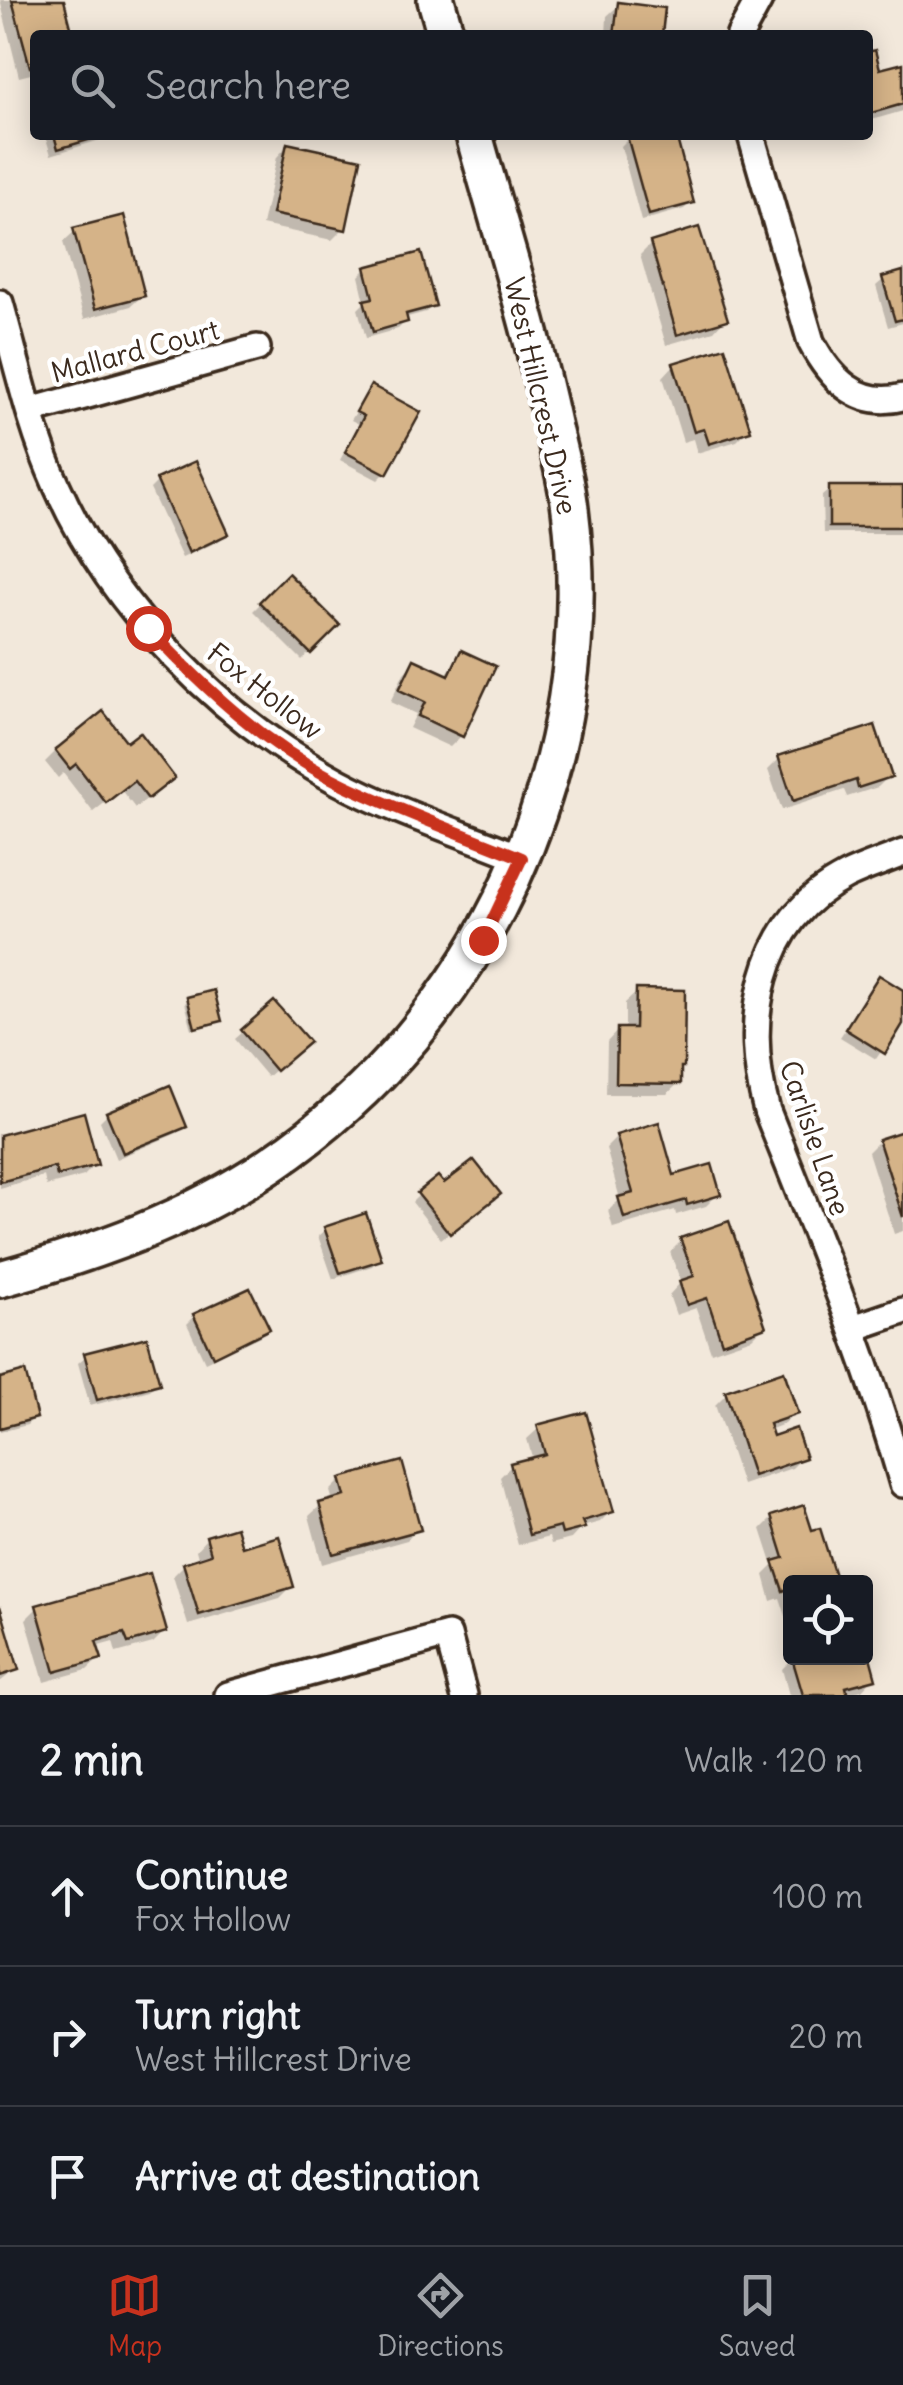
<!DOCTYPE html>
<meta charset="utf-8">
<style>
:root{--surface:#171b24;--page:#20242c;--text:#f1f3f6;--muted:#9ea1a6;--line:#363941;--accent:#c8321e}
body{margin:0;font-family:Delius,sans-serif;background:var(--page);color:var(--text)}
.controls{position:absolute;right:30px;bottom:30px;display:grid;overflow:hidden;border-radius:10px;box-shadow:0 5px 25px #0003}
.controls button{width:90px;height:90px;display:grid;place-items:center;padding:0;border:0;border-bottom:2px solid var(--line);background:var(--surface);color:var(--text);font:50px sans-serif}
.stop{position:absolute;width:30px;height:30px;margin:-22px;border:8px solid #c8321e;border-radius:50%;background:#fff}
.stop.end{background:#c8321e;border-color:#fff;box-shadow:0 2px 10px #0008}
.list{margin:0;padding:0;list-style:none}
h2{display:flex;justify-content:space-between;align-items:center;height:130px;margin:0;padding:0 40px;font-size:42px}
h2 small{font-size:32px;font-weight:400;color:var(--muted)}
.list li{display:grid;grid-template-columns:65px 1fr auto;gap:30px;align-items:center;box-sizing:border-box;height:140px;padding:0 40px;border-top:2px solid var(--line)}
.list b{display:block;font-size:38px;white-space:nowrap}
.list p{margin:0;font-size:32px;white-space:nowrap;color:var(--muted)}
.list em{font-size:32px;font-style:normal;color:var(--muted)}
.icon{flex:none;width:55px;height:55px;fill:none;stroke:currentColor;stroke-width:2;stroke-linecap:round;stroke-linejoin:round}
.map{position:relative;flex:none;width:903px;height:1695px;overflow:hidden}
.search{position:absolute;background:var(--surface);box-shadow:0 5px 25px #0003;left:30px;right:30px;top:30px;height:110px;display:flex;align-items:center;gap:25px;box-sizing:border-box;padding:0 35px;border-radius:10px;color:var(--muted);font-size:38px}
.sheet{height:550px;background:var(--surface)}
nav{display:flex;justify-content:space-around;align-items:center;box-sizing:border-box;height:140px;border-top:2px solid var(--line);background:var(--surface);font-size:28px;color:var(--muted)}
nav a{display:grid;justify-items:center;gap:5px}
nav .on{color:var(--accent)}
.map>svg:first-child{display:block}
.shadow{fill:#0003}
.building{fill:#d5b388;stroke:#3b2a1e;stroke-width:2.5}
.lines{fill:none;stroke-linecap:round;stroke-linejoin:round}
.street-casing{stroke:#3b2a1e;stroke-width:32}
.secondary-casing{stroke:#3b2a1e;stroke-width:42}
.street{stroke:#fff;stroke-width:25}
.secondary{stroke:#fff;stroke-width:35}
.route{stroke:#c8321e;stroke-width:12}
.labels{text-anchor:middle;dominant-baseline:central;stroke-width:9;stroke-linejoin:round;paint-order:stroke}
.street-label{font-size:28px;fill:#3b2a1e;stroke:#fff}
</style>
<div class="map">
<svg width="903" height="1695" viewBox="0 0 903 1695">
<rect width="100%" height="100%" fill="#f2e8db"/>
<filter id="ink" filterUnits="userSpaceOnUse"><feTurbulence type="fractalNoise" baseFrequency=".01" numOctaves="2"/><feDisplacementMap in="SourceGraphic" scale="20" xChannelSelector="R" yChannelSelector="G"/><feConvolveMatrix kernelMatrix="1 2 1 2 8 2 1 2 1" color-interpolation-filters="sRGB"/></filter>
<g filter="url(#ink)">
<g class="shadow">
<path d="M 0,0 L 61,0 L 71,35 L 35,35 L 35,73 L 19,77 Z"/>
<path d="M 619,5 L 660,35 L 606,35 L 607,16 Z"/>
<path d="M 868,55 L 878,72 L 903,65 L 903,111 L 868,121 Z"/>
<path d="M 45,135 L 105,135 L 100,140 L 51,155 Z"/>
<path d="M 642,135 L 673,135 L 691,202 L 684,209 L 641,221 L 621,146 L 628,139 Z"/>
<path d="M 288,145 L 343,229 L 332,240 L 262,225 L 277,157 Z"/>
<path d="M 75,231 L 143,295 L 131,306 L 84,319 L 63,242 Z"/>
<path d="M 651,244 L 725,319 L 714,331 L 666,345 L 640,255 Z"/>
<path d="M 366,269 L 433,305 L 426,312 L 404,318 L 405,322 L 398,329 L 366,338 L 358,309 L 365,302 L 359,276 Z"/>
<path d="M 903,274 L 903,323 L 888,327 L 876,286 L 884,279 Z"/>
<path d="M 674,365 L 748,430 L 737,441 L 697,453 L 693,439 L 683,442 L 663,377 Z"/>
<path d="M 371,388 L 385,473 L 378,480 L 340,460 L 359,424 L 351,420 Z"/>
<path d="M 158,481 L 226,534 L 219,541 L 182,558 L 150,489 Z"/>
<path d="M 830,489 L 903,489 L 903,533 L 823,533 L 822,496 Z"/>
<path d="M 288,576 L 336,625 L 302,660 L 253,611 Z"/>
<path d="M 462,653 L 461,736 L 450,747 L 409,728 L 416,714 L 390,702 L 404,673 L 415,662 L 445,676 Z"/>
<path d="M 56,751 L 161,788 L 135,808 L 121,790 L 93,812 L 63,773 L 58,778 L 45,762 Z"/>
<path d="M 780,758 L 889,776 L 878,787 L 847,797 L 844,790 L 782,810 L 768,770 Z"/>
<path d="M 879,978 L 903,993 L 903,1019 L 876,1059 L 840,1037 Z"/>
<path d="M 637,992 L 682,1066 L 679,1083 L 667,1094 L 606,1094 L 607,1042 L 618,1030 L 625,1030 L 625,1003 Z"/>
<path d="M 188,1000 L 219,1020 L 192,1029 L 185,1003 Z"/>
<path d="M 274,1005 L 299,1049 L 267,1077 L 235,1039 Z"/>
<path d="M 107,1114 L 184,1126 L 177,1133 L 116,1159 L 100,1121 Z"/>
<path d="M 903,1133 L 903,1231 L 894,1234 L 868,1152 L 879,1141 Z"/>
<path d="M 0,1137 L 95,1164 L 84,1176 L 46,1186 L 44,1176 L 0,1188 Z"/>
<path d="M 617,1137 L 673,1178 L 718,1194 L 706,1206 L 676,1215 L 675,1210 L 613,1228 L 608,1211 L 620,1199 L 606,1148 Z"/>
<path d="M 443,1187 L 490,1201 L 441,1239 L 412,1202 L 419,1195 Z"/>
<path d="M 326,1229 L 379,1259 L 372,1266 L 333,1279 L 318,1236 Z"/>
<path d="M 682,1240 L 763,1327 L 752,1338 L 711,1352 L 696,1308 L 676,1315 L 669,1295 L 681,1282 L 670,1252 Z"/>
<path d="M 195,1316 L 267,1329 L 260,1336 L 205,1362 L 187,1324 Z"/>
<path d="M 86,1356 L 157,1383 L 150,1390 L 90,1406 L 78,1363 Z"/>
<path d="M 0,1380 L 34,1417 L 27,1425 L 0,1432 Z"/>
<path d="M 726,1394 L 795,1413 L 784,1424 L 769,1430 L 772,1439 L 803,1457 L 792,1468 L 742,1485 L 715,1405 Z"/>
<path d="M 539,1428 L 611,1511 L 600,1522 L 582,1527 L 571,1539 L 551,1544 L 549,1537 L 518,1545 L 500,1477 L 511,1466 L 532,1457 L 527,1439 Z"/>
<path d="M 341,1480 L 418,1529 L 407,1540 L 322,1564 L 309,1516 L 321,1505 L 333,1502 L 330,1491 Z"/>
<path d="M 772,1518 L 810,1533 L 818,1531 L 834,1582 L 790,1582 L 790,1628 L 780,1598 L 771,1601 L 764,1575 L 773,1566 L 761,1529 Z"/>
<path d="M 207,1538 L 240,1550 L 291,1587 L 280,1598 L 188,1625 L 173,1576 L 184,1565 L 199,1561 L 196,1550 Z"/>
<path d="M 38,1607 L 164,1632 L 153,1643 L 116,1653 L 113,1642 L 95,1647 L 99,1659 L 87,1670 L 44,1682 L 26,1619 Z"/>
<path d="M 0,1615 L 16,1669 L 0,1682 Z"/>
<path d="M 866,1651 L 873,1678 L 862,1690 L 845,1695 L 789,1695 L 782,1669 L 793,1658 L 866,1658 Z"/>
</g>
<g class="building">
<path d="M 12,0 L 64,0 L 73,35 L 35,35 L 35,66 L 30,67 Z"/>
<path d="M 618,2 L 665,8 L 662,35 L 614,35 Z"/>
<path d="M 875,50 L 880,69 L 903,63 L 903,104 L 868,114 L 868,52 Z"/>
<path d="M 54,135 L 105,135 L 58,149 Z"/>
<path d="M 676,135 L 694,203 L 649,215 L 627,136 Z"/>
<path d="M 287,143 L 361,159 L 346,230 L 272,214 Z"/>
<path d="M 124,215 L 145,296 L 95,309 L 73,228 Z"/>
<path d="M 699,227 L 728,320 L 677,335 L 650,242 Z"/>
<path d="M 421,252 L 436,306 L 406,314 L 408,322 L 373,332 L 364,300 L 373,298 L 365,267 Z"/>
<path d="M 903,271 L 903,319 L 895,321 L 882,277 Z"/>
<path d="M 725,347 L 751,431 L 709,444 L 704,429 L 694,432 L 673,363 Z"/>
<path d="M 371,385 L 421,412 L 387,474 L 345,452 L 364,416 L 356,412 Z"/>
<path d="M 196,461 L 229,534 L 189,553 L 156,479 Z"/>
<rect x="829" y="486" width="74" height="41"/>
<path d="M 288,573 L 340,625 L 311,654 L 259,602 Z"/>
<path d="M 461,650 L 496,666 L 463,737 L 418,716 L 425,702 L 399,690 L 414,659 L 449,675 Z"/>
<path d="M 103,711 L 127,742 L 140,732 L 175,778 L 148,799 L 134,781 L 106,803 L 76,764 L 70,769 L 55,750 Z"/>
<path d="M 875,725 L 892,777 L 858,788 L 856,780 L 793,801 L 778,756 Z"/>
<path d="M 879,975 L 903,990 L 903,1024 L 885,1054 L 845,1029 Z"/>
<path d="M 636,989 L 685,990 L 684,1067 L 681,1067 L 681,1084 L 616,1083 L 617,1028 L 635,1028 Z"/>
<path d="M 214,990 L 222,1021 L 195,1028 L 187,997 Z"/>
<path d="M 274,1001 L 310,1042 L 276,1071 L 241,1030 Z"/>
<path d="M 170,1085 L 187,1127 L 123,1153 L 106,1112 Z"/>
<path d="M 84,1112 L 98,1165 L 57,1176 L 55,1167 L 0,1182 L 0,1135 Z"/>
<path d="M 659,1122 L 674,1175 L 712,1164 L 721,1195 L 687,1205 L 686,1200 L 624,1218 L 618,1197 L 633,1193 L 616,1135 Z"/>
<path d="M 903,1131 L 903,1217 L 878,1139 Z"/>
<path d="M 474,1160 L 501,1194 L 450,1234 L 417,1193 L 438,1176 L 444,1183 Z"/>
<path d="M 366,1213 L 382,1260 L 340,1273 L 324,1227 Z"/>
<path d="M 729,1221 L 766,1327 L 722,1343 L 707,1298 L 687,1305 L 679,1281 L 694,1276 L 680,1238 Z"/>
<path d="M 250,1288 L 270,1329 L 213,1357 L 193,1314 Z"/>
<path d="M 147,1337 L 160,1384 L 97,1400 L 84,1353 Z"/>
<path d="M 25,1371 L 37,1418 L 0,1428 L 0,1378 Z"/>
<path d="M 784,1371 L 798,1414 L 769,1424 L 773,1436 L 796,1428 L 806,1458 L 753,1476 L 725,1391 Z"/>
<path d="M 586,1412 L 614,1512 L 582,1521 L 585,1528 L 562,1534 L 560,1527 L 529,1535 L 510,1463 L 545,1454 L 537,1425 Z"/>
<path d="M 402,1461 L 421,1530 L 333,1554 L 319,1503 L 345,1496 L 340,1478 Z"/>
<path d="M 804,1505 L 812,1530 L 820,1528 L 837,1582 L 790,1582 L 790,1588 L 783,1591 L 773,1561 L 784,1558 L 771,1516 Z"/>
<path d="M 236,1527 L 242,1547 L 279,1536 L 294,1587 L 199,1615 L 183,1563 L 211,1554 L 206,1536 Z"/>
<path d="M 150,1573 L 167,1632 L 128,1643 L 124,1633 L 96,1641 L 102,1659 L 55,1672 L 36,1605 Z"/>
<path d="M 0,1606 L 19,1670 L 0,1676 Z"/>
<path d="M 866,1642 L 876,1679 L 846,1687 L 848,1695 L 803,1695 L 792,1658 L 866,1658 Z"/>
</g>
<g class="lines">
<defs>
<g id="street">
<path d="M 740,35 L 759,0"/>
<path d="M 751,135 L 811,342 C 830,378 858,409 903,397"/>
<path d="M 0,303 C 17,363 30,427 56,484 C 112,610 219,717 339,782 C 393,811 464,834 522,858"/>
<path d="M 30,411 L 257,348"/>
<path d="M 903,853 C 884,861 864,867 846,876 C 756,922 743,1024 767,1111 C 816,1234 867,1356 903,1484"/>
<path d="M 853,1328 L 903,1311"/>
<path d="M 228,1695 L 448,1635 L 464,1695"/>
</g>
<g id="secondary">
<path d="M 436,0 L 446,35"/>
<path d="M 0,1279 C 96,1252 188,1220 271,1164 C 483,1021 602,764 570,509 C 567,482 559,454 553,428 C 532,329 501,232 474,135"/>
</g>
</defs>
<use href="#street" class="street-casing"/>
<use href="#secondary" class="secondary-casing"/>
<use href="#street" class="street"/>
<use href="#secondary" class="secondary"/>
</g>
</g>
<g class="lines" filter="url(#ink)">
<path class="route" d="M 148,628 C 205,689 268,748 345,785 C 402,812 463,834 522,858 L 483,940"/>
</g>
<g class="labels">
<g class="street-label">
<text transform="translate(135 351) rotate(-15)">Mallard Court</text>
<text transform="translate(541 396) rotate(77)">West Hillcrest Drive</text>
<text transform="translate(265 691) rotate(38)">Fox Hollow</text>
<text transform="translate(815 1138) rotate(71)">Carlisle Lane</text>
</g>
</g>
</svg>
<div class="controls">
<button><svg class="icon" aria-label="locate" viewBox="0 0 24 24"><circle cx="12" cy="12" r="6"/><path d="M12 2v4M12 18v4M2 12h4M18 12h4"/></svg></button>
</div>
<div class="stop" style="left:148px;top:628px"></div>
<div class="stop end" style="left:483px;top:940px"></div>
<div class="search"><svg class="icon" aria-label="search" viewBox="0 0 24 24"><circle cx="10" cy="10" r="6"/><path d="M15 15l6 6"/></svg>Search here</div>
</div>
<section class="sheet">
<h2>2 min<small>Walk · 120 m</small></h2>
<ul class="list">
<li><svg class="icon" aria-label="ahead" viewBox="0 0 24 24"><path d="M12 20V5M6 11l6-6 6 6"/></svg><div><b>Continue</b><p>Fox Hollow</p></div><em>100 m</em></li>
<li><svg class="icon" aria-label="right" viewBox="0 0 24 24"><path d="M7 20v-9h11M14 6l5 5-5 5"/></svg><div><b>Turn right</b><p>West Hillcrest Drive</p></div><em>20 m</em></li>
<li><svg class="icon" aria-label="arrive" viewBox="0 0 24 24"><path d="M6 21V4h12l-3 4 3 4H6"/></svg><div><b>Arrive at destination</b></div></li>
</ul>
</section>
<nav>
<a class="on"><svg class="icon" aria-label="map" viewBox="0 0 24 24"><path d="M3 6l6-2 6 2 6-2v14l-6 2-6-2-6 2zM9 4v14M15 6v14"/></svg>Map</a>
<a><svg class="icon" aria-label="directions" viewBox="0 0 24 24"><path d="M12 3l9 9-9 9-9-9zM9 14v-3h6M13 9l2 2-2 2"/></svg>Directions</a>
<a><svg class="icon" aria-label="saved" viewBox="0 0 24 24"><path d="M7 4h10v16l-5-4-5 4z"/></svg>Saved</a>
</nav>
